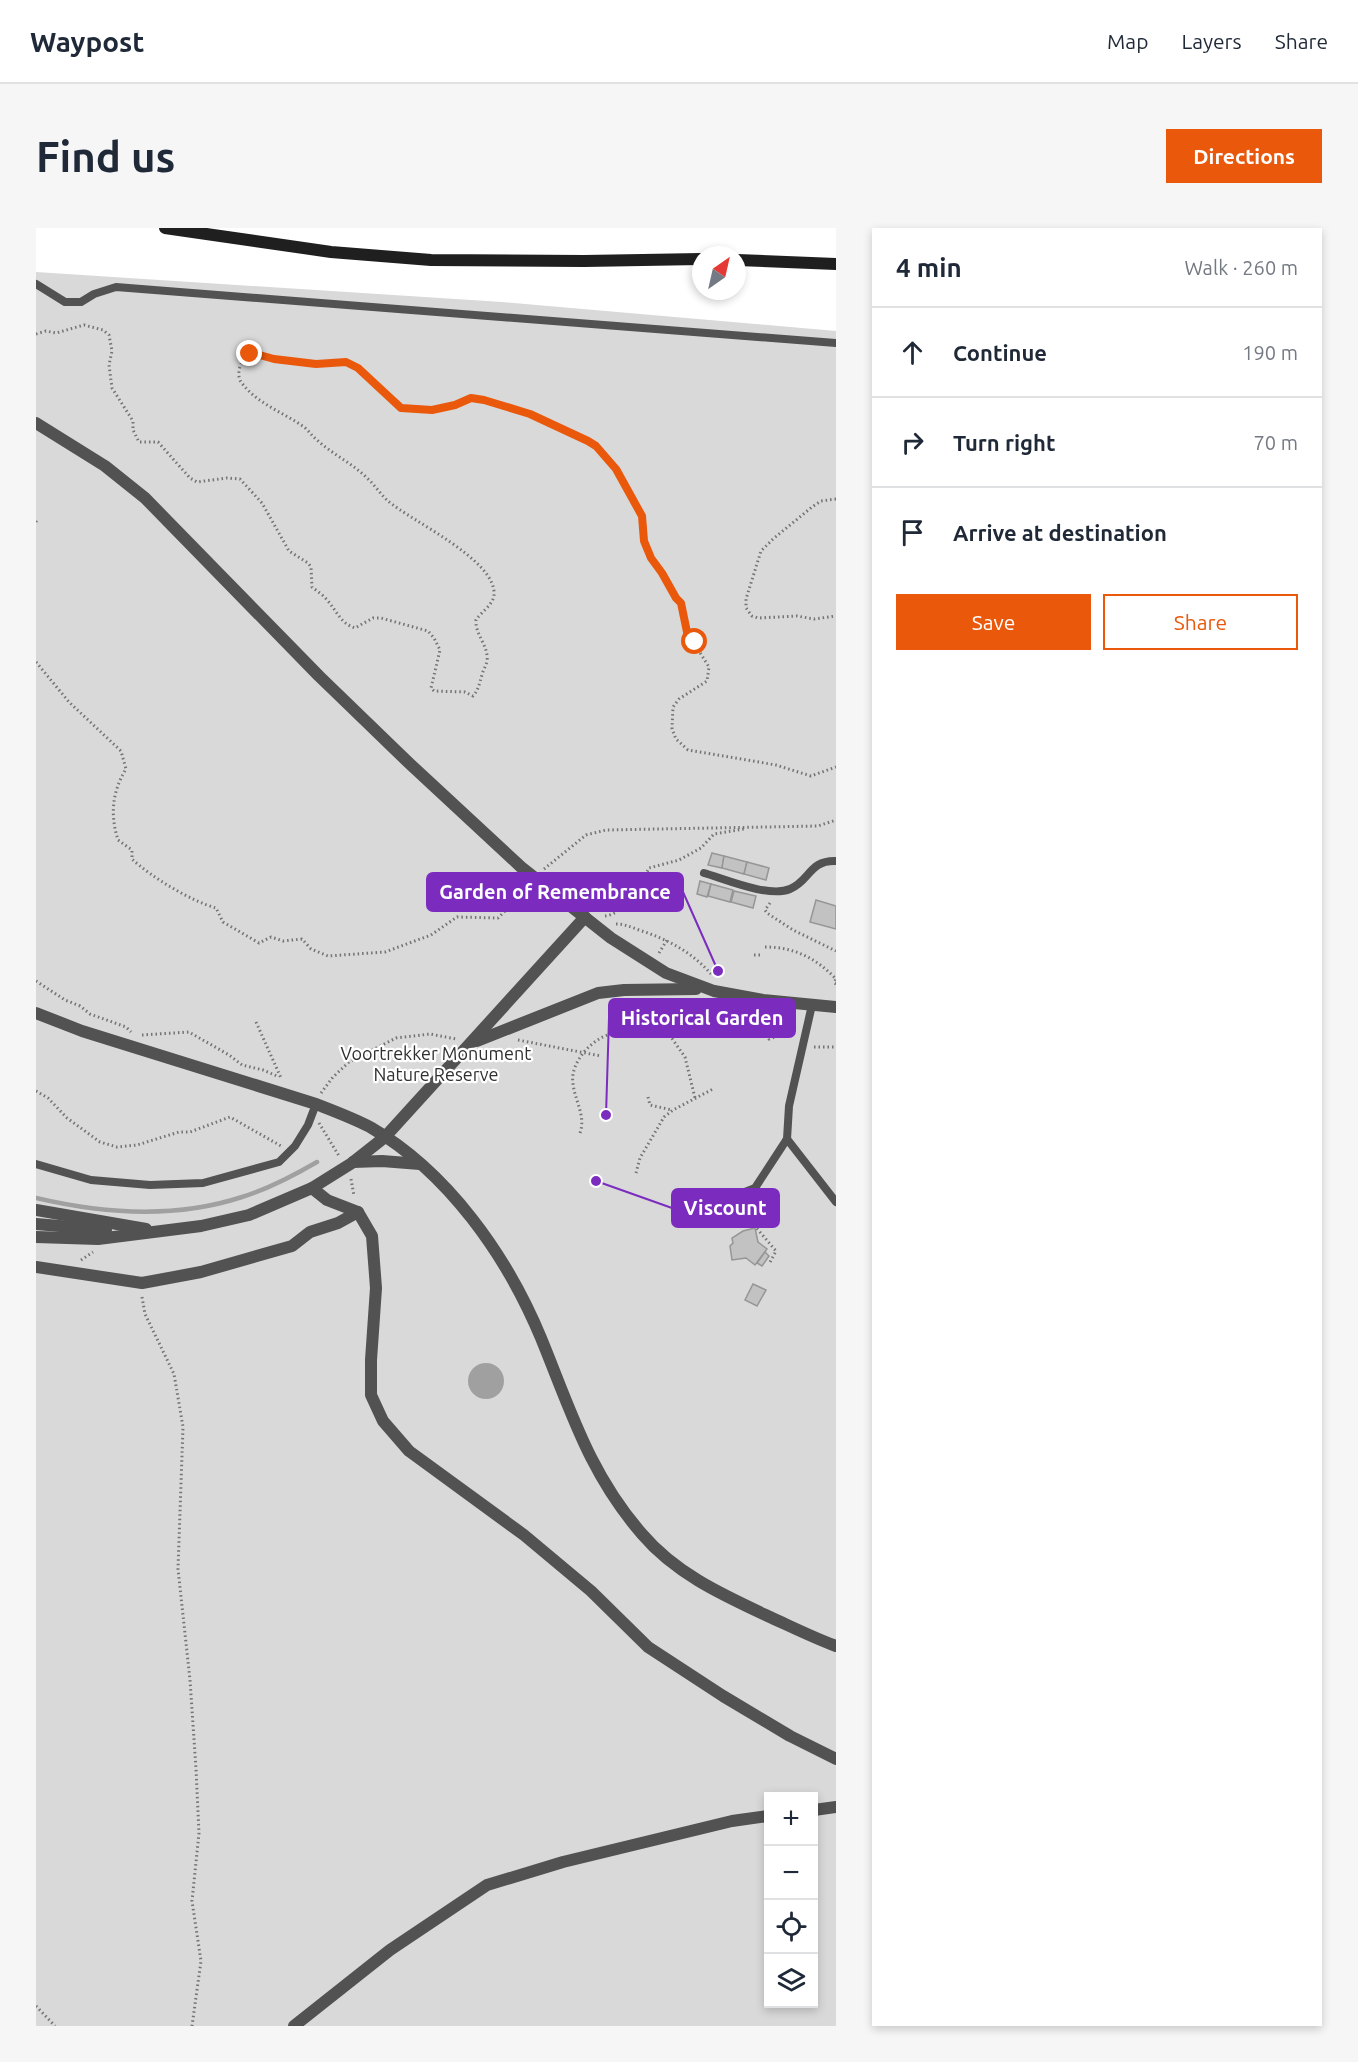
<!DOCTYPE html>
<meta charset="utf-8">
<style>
:root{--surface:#fff;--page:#f6f6f7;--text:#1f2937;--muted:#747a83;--line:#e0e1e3;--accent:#ea580c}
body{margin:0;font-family:Ubuntu,sans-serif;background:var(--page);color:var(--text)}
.controls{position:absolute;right:18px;bottom:18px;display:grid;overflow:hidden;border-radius:0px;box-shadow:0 3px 9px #0003}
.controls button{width:54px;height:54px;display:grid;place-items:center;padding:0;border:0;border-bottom:2px solid var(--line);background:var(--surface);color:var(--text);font:30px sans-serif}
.compass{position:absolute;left:656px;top:18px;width:54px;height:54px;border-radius:50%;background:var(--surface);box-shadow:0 3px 9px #0003;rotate:34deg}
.stop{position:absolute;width:18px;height:18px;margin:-14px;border:4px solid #ea580c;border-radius:50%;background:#fff}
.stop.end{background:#ea580c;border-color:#fff;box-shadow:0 2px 6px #0008}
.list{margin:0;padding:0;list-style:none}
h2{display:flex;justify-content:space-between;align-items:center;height:78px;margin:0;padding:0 24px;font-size:26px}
h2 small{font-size:20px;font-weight:400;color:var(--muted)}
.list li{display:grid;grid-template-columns:39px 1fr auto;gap:18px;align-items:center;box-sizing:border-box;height:90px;padding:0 24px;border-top:2px solid var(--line)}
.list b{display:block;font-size:22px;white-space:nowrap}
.list em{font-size:20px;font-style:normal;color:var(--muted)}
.actions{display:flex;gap:12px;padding:18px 24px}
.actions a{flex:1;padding:14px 0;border:2px solid var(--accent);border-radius:0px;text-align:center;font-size:21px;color:var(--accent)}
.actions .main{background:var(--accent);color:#fff}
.icon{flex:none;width:33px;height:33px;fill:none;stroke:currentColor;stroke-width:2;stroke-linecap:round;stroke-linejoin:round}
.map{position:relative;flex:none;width:800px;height:1798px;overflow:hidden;border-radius:0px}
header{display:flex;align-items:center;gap:36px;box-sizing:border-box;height:84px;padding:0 30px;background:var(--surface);border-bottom:2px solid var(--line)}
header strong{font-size:28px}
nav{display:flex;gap:33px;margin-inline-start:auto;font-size:21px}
.intro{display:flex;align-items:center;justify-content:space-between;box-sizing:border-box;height:144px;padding:0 36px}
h1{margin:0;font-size:42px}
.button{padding:15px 27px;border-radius:0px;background:var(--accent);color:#fff;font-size:21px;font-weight:700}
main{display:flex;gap:36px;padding:0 36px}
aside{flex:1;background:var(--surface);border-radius:0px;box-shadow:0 3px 9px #0003}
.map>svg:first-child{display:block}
.green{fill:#d9d9d9;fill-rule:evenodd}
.water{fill:#a0a0a0}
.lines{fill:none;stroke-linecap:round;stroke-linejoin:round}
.stream{stroke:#a0a0a0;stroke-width:4.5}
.building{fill:#c2c2c2;stroke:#969696;stroke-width:1.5}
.path{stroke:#747474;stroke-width:3;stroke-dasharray:1.5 3;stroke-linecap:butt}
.lane{stroke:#525252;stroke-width:8}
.street{stroke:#525252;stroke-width:12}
.secondary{stroke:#1f1f1f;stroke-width:12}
.route{stroke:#ea580c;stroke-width:8}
.labels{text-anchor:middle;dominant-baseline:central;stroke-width:4.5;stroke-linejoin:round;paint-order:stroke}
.park-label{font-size:18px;fill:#303030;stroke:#fff}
.leader{fill:none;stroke:#7b2cbf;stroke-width:2}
.callout-dot{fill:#7b2cbf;stroke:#fff;stroke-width:2}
.callout{fill:#7b2cbf;stroke:#7b2cbf;stroke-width:2}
.callout-label{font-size:20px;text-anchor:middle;font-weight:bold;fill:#fff}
</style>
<header>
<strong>Waypost</strong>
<nav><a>Map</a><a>Layers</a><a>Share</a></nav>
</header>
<div class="intro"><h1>Find us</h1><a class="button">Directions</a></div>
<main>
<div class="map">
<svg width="800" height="1798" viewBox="0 0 800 1798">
<rect width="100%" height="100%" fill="#fff"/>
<path class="green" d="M 0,44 L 466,74 L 800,103 L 800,1798 L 0,1798 ZM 732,1568 L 778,1568 L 778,1776 L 732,1776 Z"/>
<circle class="water" cx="450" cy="1153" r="18"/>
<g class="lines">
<path class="stream" d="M 0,970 C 68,986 139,991 206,969 C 232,961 257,948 281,934"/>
</g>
<g class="building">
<path d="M 676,625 L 688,628 L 686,640 L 672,637 Z"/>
<path d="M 688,628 L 711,634 L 708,646 L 686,640 Z"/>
<path d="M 711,634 L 733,640 L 730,652 L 708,646 Z"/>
<path d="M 664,653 L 675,656 L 671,669 L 661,666 Z"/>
<path d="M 675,656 L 697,662 L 694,674 L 672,668 Z"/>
<path d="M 698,663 L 720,668 L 717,680 L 695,674 Z"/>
<path d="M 780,672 L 800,678 L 800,701 L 774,694 Z"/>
<path d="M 719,1000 L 722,1014 L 731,1021 L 729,1024 L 719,1037 L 710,1030 L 696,1032 L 694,1018 L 697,1015 L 696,1010 L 707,1003 Z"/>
<path d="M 729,1024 L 733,1028 L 726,1038 L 721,1035 Z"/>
<path d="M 717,1056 L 730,1062 L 721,1078 L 709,1072 Z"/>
</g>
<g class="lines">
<g class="path">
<path d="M 0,106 L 10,103 L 20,105 L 48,97 L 67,102 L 73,107 L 76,123 L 73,137 L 76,160 L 97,193 L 97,202 L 103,214 L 122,214 L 154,250 L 161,254 L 191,250 L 204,251 L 226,275 L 253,323 L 272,335 L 275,339 L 276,359 C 281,363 287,367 291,372 C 301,383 304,395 319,400 L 337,390 L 345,390 L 392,403 L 398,410 L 404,422 L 395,460 L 398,463 L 429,464 L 437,468 C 443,461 443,456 446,447 C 447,442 450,438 451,433 C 453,418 439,407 440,392 C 445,384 457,377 458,367 C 461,332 375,293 352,273 C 344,266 339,257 331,250 C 316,235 296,226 281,212 C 276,208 273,203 268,199 C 247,184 221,176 205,154 C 199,145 206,126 218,126 C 225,126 233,130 240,131 C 253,133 267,135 280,136 C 293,136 304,130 316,137 C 331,144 355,178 368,180 C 384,182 402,184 417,177 C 423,175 427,171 434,170 C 457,167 529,201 552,214 L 560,218 L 580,241 L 606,288 L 608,313 L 615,330 L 626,345 L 640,370 L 645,375 L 651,404 L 673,439 L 671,453 L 643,471 L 637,479 L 636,501 L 640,511 L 652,522 L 740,537 L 775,548 L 800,539"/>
<path d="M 800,271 L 785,273 L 776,279 L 737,311 L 725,323 L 710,371 L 710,380 L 716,388 L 722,390 L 761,388 L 778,391 L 800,388"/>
<path d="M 0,294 L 1,291"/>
<path d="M 0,434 L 33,474 L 85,523 L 90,541 C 76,564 74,587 82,612 L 96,622 L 96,631 C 115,649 155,673 180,680 L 187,694 L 223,715 L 235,709 L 247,713 L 266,711 L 275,721 L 292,728 L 349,724 L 395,707 L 421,689 L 462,690 L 492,660"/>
<path d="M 508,641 L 550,607 L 570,602 L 782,598 L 800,592"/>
<path d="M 734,675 L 729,682 L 731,685 L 757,702 L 800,723"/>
<path d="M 569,688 C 587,687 606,654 613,640 L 643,632 L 665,620 L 678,606 L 708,601"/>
<path d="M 580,696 C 588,696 595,699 603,702 C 631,711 656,724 675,746"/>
<path d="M 729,719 C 758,719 780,730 800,751 L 798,755 L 800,756"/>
<path d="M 623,725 L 631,712"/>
<path d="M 718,727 L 725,727"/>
<path d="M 0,753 L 29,772 L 44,778 L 54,786 L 90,799 L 95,804"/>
<path d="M 707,780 L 706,790 L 713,800"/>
<path d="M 220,794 L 245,850"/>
<path d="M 724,800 L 733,811 L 739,809 L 747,797 L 746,786"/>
<path d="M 106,807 L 153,804 L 193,827 L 206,837 L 227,842 L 241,848"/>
<path d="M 482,812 L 565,828"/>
<path d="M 778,819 L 800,819"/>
<path d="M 0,863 L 12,870 L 31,890 L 64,914 L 81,919 L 101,917 L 143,904 L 154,904 L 194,889 L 245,918"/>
<path d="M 285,865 L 297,849 L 313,834 L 360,810 L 394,806 L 420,811"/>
<path d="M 612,869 L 614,877 L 636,882"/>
<path d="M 283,895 L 303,928"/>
<path d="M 544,905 C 550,888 539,873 537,856 C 533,834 559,806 581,805 C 587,804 593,808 599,808 C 609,808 620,801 630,802 L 649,829 L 659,870"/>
<path d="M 600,945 L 604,930 L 628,889 L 637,882 L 677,861"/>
<path d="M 315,951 L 318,968"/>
<path d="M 718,997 L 740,1023 L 733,1036"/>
<path d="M 45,1032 L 57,1024"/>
<path d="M 106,1069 L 109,1086 L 138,1146 L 147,1199 L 142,1341 L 154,1452 L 160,1541 L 163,1605 L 156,1673 L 165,1733 L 156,1798"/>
<path d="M 0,1778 L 19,1798"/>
</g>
<g class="lane">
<path d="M 0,56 L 29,74 L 45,74 L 58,66 L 80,59 L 800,115"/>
<path d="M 668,645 C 689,651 733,670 754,661 C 774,653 773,632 800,633"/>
<path d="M 751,911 L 800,974"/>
<path d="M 0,936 L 55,952 L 114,957 L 167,955 L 243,934 L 259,918 L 272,897 L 280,876"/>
<path d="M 719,960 L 701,967 L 699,979 L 701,983 L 712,988 L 721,979 L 719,960 L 751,911 L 753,878 L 776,777"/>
</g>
<g class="street">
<path d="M 0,195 L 69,238 L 109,270 L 283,448 L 374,536 L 485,639 L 575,710 L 630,745 L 678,763 L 727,772 L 800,779"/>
<path d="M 0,785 L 46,803 L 280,876 C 298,883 317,890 334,899 C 412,944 471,1028 505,1110 C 535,1183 553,1245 606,1306 C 640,1346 687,1367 734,1389 C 756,1399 778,1410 800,1418"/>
<path d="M 441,813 L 562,765 L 588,762 L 660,761"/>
<path d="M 317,934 L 346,933 L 384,936"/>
<path d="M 276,960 L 291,972 L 322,984 L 336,1008 L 340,1060 L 335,1132 L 335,1167 L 347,1193 L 373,1223 L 488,1307 L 555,1363 L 612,1419 L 687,1468 L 754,1508 L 800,1531"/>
<path d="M 0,982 L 110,1001"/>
<path d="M 0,996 L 70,1002"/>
<path d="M 0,1009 L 62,1011 L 165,998 L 213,987 L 276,960 L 316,935 L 349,909 L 549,689"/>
<path d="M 0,1039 L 106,1055 L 165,1044 L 256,1018 L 274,1004 L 302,995 L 322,984"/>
<path d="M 778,1582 L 800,1579"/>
<path d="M 258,1798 L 354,1722 L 451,1657 L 527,1634 L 696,1593 L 732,1588"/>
</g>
<g class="secondary">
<path d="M 129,0 L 295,24 L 395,32 L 548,33 L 665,31"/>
<path d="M 701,32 L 800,36"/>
</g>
</g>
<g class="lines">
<path class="route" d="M 214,126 L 220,126 L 238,131 L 280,136 L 310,134 L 322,140 L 365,180 L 396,182 L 419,177 L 435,170 L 448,172 L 494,186 L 552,213 L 560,218 L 580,241 L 606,288 L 608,313 L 615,330 L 626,345 L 640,370 L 645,375 L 651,404 L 659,414"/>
</g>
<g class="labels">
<g class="park-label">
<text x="400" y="825">Voortrekker Monument<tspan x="400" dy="21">Nature Reserve</tspan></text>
</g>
</g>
<path class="leader" d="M682 743L647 664M570 887L573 790M560 953L636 980"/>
<g class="callout-dot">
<circle cx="682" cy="743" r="6"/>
<circle cx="570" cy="887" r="6"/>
<circle cx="560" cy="953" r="6"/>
</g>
<g class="callout">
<rect x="391" y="645" width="256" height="38" rx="6"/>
<rect x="573" y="771" width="186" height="38" rx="6"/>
<rect x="636" y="961" width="107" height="38" rx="6"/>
</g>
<g class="callout-label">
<text x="519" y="671">Garden of Remembrance</text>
<text x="666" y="797">Historical Garden</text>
<text x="689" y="987">Viscount</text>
</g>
</svg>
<div class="controls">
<button>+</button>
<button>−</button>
<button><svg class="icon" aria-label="locate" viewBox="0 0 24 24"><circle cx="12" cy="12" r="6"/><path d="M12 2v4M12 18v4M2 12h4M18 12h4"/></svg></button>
<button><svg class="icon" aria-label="layers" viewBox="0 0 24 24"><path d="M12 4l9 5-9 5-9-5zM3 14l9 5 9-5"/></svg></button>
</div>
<svg class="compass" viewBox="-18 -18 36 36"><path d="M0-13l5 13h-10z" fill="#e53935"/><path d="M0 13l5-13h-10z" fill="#747a83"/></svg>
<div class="stop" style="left:659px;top:414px"></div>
<div class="stop end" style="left:214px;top:126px"></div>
</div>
<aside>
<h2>4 min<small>Walk · 260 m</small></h2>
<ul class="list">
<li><svg class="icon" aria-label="ahead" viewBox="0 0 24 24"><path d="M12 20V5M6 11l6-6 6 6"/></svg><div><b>Continue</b></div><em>190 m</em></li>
<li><svg class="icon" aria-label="right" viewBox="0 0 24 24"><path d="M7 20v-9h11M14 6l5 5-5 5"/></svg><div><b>Turn right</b></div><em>70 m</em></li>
<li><svg class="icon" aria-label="arrive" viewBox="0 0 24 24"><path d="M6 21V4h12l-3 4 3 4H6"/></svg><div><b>Arrive at destination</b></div></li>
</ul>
<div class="actions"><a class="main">Save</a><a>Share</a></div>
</aside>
</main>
